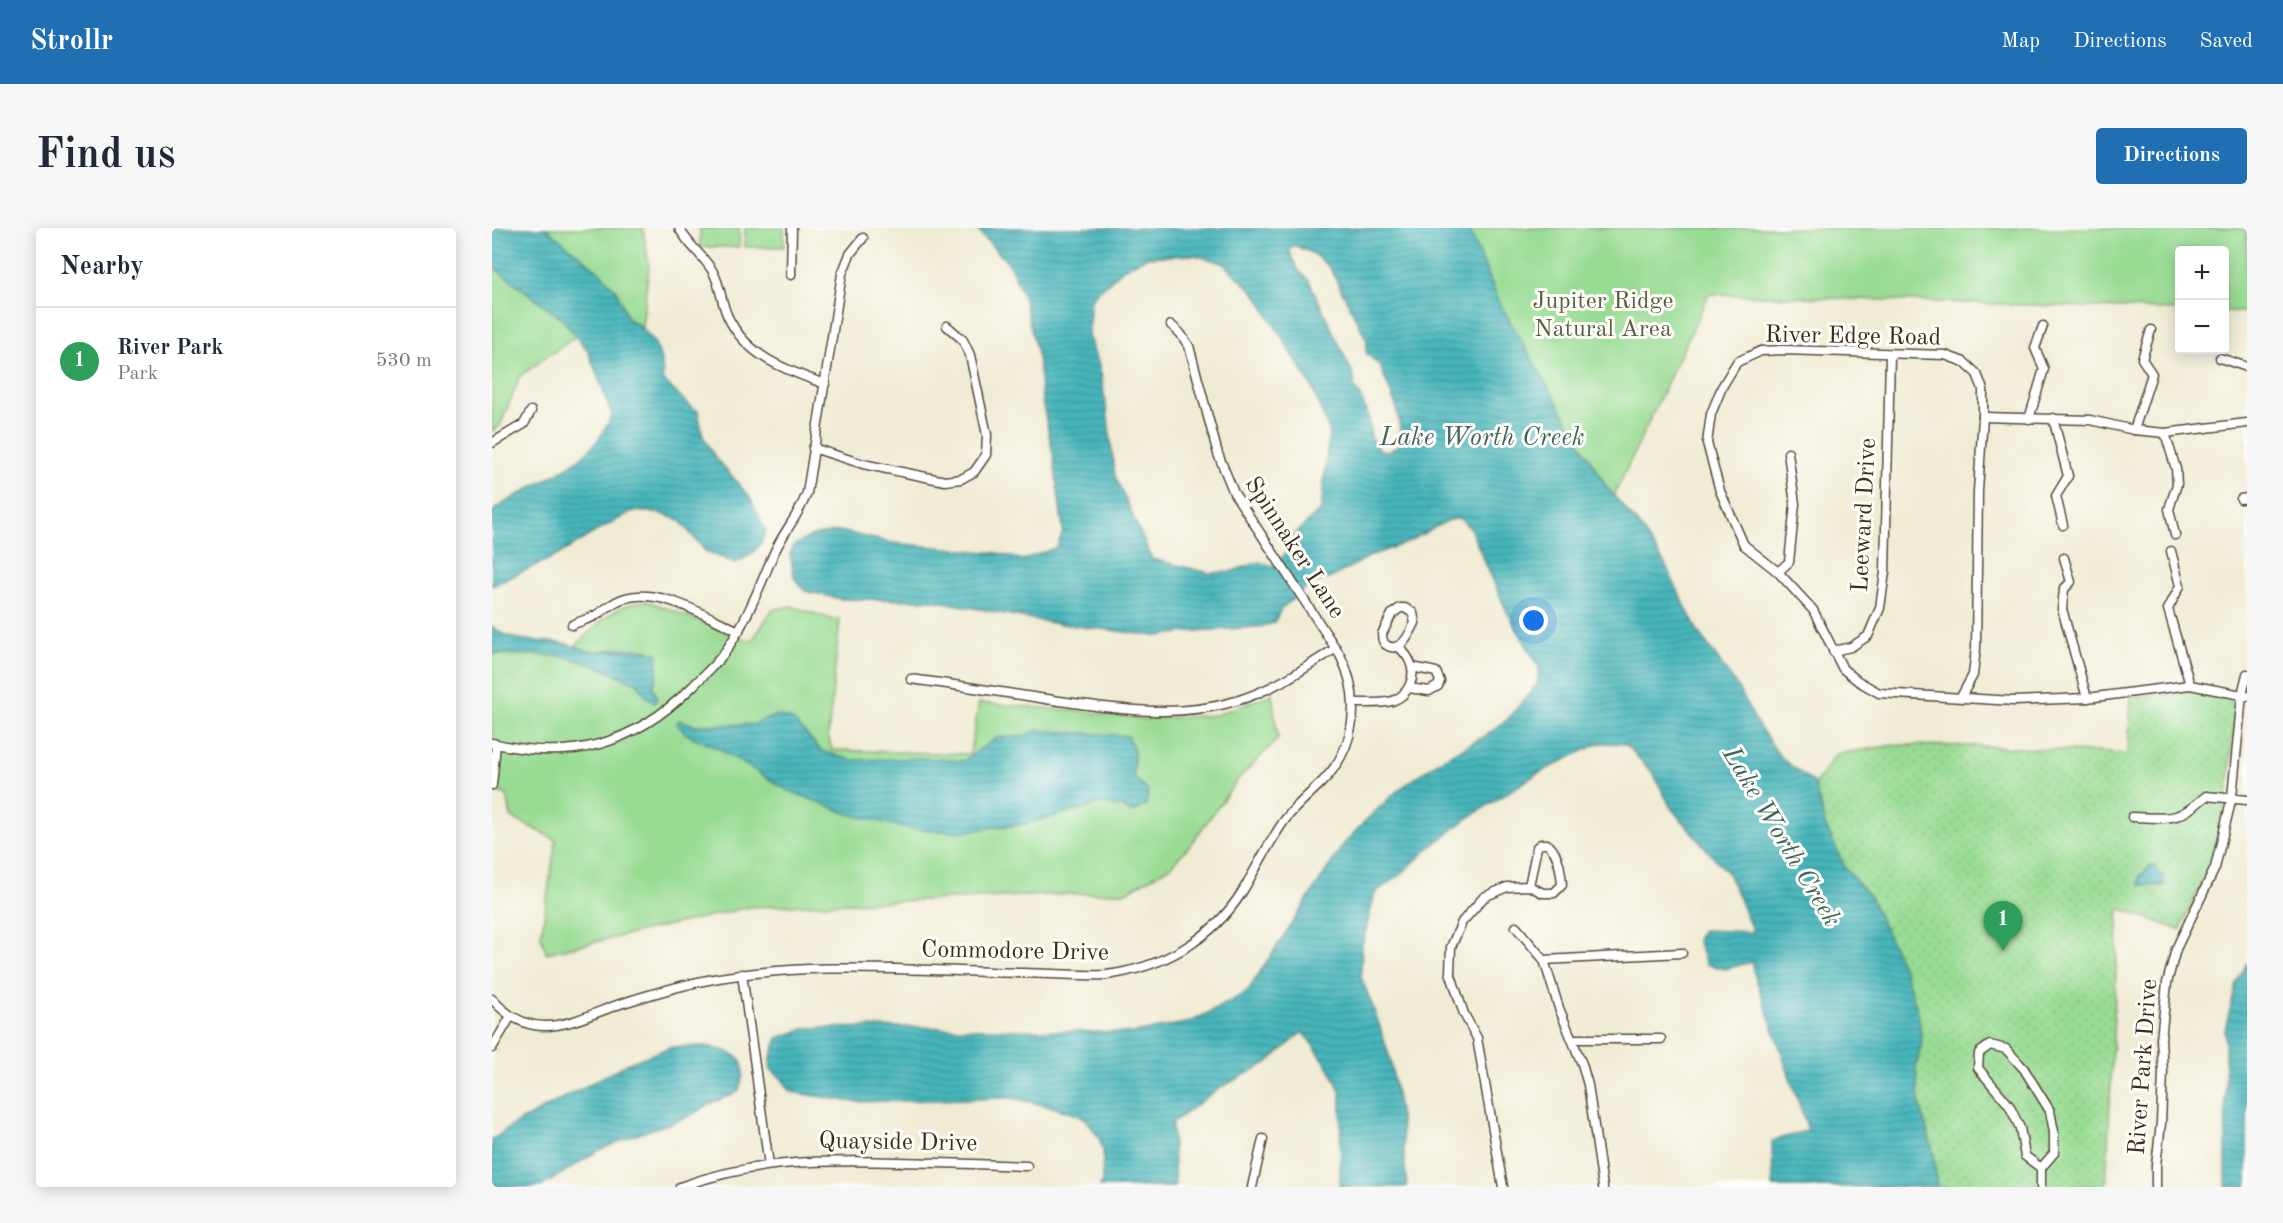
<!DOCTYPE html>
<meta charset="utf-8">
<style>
:root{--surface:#fff;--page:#f6f6f7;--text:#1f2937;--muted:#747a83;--line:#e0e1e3;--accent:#1f6fb2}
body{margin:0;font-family:"Old Standard TT",serif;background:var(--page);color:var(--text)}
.controls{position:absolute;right:18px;top:18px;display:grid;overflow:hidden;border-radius:6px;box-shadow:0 3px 15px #0003}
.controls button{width:54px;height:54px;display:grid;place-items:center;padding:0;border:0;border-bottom:2px solid var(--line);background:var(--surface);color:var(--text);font:30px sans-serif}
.you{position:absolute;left:1042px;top:393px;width:21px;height:21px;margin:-15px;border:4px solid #fff;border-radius:50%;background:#1a73e8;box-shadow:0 0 0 9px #1a73e833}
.badge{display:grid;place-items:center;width:39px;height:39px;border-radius:50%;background:var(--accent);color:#fff;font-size:20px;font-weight:700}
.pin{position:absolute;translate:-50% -50px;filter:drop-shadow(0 2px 3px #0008)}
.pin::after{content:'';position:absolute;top:32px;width:21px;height:18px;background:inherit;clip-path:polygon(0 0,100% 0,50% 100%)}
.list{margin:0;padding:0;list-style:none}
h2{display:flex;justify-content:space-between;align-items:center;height:78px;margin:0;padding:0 24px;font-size:26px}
h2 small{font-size:20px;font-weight:400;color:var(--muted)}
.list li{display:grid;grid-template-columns:39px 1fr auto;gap:18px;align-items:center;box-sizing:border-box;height:108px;padding:0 24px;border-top:2px solid var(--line)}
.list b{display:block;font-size:22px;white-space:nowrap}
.list p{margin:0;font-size:20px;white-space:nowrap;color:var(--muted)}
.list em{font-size:20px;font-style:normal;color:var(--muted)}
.map{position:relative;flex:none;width:1755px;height:959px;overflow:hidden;border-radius:6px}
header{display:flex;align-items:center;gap:36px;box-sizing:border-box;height:84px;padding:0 30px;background:var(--accent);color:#fff}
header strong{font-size:28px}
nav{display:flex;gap:33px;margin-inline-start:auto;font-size:21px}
.intro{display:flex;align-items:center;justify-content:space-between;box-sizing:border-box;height:144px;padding:0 36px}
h1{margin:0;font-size:42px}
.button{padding:15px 27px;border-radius:6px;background:var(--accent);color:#fff;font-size:21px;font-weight:700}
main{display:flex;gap:36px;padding:0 36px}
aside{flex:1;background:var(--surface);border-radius:6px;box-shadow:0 3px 15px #0003}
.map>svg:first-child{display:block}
.grass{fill:#98db93;stroke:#6a8258;stroke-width:1.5}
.park{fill:url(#park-dots);stroke:#6a8258;stroke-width:1.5}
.water{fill:url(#water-rules);stroke:#40706d;stroke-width:1.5;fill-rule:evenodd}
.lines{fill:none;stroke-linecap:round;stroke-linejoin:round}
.minor-casing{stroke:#564739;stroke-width:11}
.minor{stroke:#fff;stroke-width:8}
.labels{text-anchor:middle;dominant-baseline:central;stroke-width:6;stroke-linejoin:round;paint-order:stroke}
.park-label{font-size:24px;fill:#575f41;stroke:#fdfcf7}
.street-label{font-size:24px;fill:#3b2a1e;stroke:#fdfcf7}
.water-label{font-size:26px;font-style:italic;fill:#3f625d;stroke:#fdfcf7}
</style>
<header>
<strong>Strollr</strong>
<nav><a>Map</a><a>Directions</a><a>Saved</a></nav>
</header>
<div class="intro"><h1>Find us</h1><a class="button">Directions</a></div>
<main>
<aside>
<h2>Nearby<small></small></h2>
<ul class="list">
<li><span class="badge" style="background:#2e9e5b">1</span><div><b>River Park</b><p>Park</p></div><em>530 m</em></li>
</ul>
</aside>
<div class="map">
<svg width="1755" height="959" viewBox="0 0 1755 959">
<defs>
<pattern id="park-dots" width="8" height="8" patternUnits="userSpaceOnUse" patternTransform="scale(1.5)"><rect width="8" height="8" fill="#98db93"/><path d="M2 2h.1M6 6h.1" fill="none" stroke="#84bc7e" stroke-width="1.8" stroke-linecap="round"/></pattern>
<pattern id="water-rules" width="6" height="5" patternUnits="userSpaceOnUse" patternTransform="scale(1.5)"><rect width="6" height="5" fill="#46b6bc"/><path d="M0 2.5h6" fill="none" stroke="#3c9498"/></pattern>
</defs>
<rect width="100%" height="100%" fill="#fdfcf7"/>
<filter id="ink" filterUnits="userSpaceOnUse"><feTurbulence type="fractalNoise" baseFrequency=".0167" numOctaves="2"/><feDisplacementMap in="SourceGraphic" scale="12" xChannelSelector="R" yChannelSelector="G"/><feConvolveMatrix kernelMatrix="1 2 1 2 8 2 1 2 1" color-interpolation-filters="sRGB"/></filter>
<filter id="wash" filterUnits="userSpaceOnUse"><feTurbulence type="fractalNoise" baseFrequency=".008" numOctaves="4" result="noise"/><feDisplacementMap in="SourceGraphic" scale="24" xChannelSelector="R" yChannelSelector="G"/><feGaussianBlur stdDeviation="1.35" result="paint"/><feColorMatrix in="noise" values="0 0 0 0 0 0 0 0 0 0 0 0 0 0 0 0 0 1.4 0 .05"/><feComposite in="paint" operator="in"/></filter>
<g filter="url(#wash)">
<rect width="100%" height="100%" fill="#f0ebd4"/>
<g class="grass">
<path d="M 54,0 L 151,0 L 157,38 L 150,99 L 136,91 L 124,62 Z"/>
<rect x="208" y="0" width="39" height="19"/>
<rect x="253" y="0" width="39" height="19"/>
<path d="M 973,0 L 1755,0 L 1755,84 L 1733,83 L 1732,22 L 1688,22 L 1687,82 L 1217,66 L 1119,274 L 987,45 Z"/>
<path d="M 0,38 L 70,91 L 84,108 L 28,148 L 8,198 L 0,203 Z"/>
<path d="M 155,373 C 190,385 224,401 260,413 L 280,382 L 299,378 L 339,391 L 348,391 L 336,508 L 340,522 L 478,526 L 487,475 L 588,483 L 651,491 L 724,487 L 780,466 L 786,511 L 747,550 L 698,617 L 679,638 L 634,664 L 258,679 L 54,725 L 49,708 L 64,612 L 19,589 L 15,567 L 0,562 L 0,426 L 72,428 L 103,438 L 145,455 L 155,469 L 165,470 L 161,459 L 165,448 L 156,422 L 128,420 L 99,424 L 83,418 C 106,397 122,375 155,373 Z"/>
</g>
<path class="park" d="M 1698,462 L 1744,470 L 1736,562 L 1718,638 L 1688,702 L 1627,680 L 1614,959 L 1443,959 L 1354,651 L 1318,563 L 1344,526 L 1403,517 L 1491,518 L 1636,526 L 1639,470 Z"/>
<g class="water">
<path d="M 0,0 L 54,0 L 109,45 L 124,62 L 136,91 C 162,105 171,124 171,152 L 199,179 L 206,183 L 211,208 L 223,229 L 257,268 L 274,303 C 267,322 262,325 244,335 L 214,324 L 187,292 L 167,285 L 141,283 L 103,304 L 64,328 L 0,358 L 0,284 C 45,248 94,247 120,187 L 96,123 L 70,91 L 0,38 Z"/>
<path d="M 483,0 L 977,0 L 1009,77 L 1081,202 L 1114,258 L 1149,300 L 1173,336 L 1205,402 L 1245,458 L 1266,497 L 1289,530 L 1322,555 L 1333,596 L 1353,640 L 1378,669 L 1412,742 L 1426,784 L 1430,813 L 1424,839 L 1427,872 L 1442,927 L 1445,959 L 1281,959 L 1280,913 L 1316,902 L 1261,742 L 1261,734 L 1233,741 L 1214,736 L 1205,712 L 1210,702 L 1261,704 L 1237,647 L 1179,580 L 1161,545 L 1133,516 L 1107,515 L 1043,547 L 976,590 L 937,620 L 909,646 L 883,665 L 870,717 L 869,748 L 884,787 L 898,830 L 909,895 L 915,959 L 848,959 L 849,868 C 843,844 826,824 811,804 L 775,835 L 726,861 L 680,895 L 683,959 L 607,959 L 610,954 L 611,923 L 607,910 L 593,890 L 564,880 L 520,870 L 361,874 L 299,864 L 290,851 L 278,841 L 279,829 L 286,810 L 315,800 L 421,799 L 641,805 L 699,794 L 755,764 L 851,617 L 873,593 L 906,562 L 946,534 L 993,508 L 1016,491 L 1045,456 L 1047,440 L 1014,382 L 978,300 L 967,290 L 955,293 L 914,315 L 880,327 L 839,350 L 820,355 L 789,381 L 782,395 L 767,399 L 703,403 L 665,408 L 560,395 L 440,372 L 348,371 L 313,363 L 302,350 L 298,326 L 302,317 L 319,308 L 347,303 L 402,315 L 505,325 L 531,332 L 565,319 L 571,303 L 561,225 L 550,173 L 546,130 L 531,68 L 517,36 ZM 802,17 L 822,26 L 838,40 L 875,113 L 874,125 L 888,138 L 904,178 L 908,200 L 906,217 L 898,223 L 888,222 L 879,209 L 877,191 L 868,167 L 862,159 L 862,148 L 817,53 L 806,42 L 797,22 ZM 702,27 L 731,35 L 763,65 L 820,159 L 837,203 L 829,281 L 800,309 L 800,320 L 780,338 L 767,334 L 738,344 L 718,345 L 660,331 L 623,248 L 616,190 L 608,140 L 596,107 L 599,71 L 631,41 L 655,29 Z"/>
<path d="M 0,398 C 19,417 51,411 75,416 C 84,418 93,424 102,423 C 125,423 144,417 166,426 L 165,448 L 161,458 L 165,470 L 163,475 L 155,469 L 145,455 L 104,438 L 72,428 L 0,426 Z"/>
<path d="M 284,487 L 301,492 L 330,523 L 359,532 L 434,530 L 471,533 L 506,509 L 530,509 L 546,502 L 636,508 L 642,523 L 642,549 L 656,563 L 654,577 L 641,585 L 629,579 L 609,576 L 533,596 L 465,604 L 419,601 L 356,586 L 295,562 L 229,522 L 194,506 L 185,496 L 187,492 L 203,497 L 262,496 Z"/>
<path d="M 1657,638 L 1664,638 L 1664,642 L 1668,643 L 1668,646 L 1672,647 L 1672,658 L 1647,657 L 1648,646 L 1652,646 L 1653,642 L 1656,642 Z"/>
<path d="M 1755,734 L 1755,959 L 1734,959 L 1733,801 L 1744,758 Z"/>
<path d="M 213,818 C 245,825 260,828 246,864 L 218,876 L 194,890 L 140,908 L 104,924 L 49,959 L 0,959 L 0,912 L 21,897 L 137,835 L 178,819 Z"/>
</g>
</g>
<g filter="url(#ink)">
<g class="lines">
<defs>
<g id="minor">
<path d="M 187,0 C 196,17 212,28 221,44 C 229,58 229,75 236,89 C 255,129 294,142 333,156"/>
<path d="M 299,47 L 300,0"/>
<path d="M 1728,130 L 1755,139"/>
<path d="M 1491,189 L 1598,192 L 1642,202 L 1673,205 L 1755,195"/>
<path d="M 1561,190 L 1576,248 L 1564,268 L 1571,297"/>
<path d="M 1537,191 L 1552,141 L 1543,120 L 1551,98"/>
<path d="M 1642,202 L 1660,146 L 1650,131 L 1659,102"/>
<path d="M 1673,205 L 1684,241 L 1685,256 L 1677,281 L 1683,307"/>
<path d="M 0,215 L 32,196 L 39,183"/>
<path d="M 321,220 L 371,236 L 453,253 L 469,251 L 482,244 L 494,227 L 495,207 L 478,127 L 471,112 L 455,98"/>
<path d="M 1749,271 L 1755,270"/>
<path d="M 1679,323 L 1688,358 L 1676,381 L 1698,457"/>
<path d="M 1572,330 L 1579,354 L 1572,361 L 1570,381 L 1595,470"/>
<path d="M 1286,344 L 1297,334 L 1303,276 L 1296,225"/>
<path d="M 908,380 L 913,380 L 921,385 L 923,395 C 918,404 910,425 896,418 C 891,416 890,411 890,406 L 900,386 Z"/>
<path d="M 80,397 C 88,393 98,391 106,386 C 115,380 122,373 133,370 C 168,359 215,389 247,403"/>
<path d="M 1341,423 L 1359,419 L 1376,408 L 1388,380 L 1393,344 L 1398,127"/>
<path d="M 419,451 C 464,457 509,464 554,471 C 616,480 682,492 744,473 C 781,462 812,441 844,420"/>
<path d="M 917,460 L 937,463 L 946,458 L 948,453 L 944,444 L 920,439"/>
<path d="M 1469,469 L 1481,447 L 1484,420 L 1486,263 L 1491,189 L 1491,161 L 1485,146 L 1472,134 L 1453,127 L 1291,122 L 1269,123 L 1245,134 L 1230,159 L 1219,186 L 1215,215 L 1228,263 L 1252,317 L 1286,344 L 1321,382 L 1351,441 L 1366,453 L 1387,465 L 1522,473 L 1595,470 L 1698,457 L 1755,468"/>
<path d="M 862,475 C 874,475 889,476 900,473 C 916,468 925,449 918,434 C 916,428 911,423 906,418"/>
<path d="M 0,515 C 80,534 141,517 200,459 C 214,445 229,432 239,415 C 257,387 269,355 282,325 C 292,303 306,289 315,265 L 350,46 L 358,26 L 371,10"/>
<path d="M 0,557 L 4,516"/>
<path d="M 1640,589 C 1678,590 1684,595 1714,568 L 1755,572"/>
<path d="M 1024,699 L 1052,732 L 1067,780 L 1090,836 L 1096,857 L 1111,959"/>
<path d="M 1052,732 L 1190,725"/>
<path d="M 250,746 L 277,937"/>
<path d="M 0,771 C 42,818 80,793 128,776 C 156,767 183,759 211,753 C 317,732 426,743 532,745 C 559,746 587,748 614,747 C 669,740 720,712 750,664 C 764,641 776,616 792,593 C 803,578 817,567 830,554 C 864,520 870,470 848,427 L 742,265 L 726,226 L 697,118 L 688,105 L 679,97"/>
<path d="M 1082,811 L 1169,811"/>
<path d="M 0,820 L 19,788"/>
<path d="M 1549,940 L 1533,928 L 1528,900 L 1517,877 L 1486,840 L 1487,825 L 1498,817 L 1514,821 L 1532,841 L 1558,883 L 1562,904 L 1562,925 L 1549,940 L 1549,959"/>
<path d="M 188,959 C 261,932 329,932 406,934 C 449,935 492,936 535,938"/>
<path d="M 760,959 L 771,911"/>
<path d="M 1011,959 L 985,810 L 972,786 L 958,744 L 959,719 L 970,694 L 992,669 L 1015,659 L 1037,658 L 1051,665 L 1062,665 L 1070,657 C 1069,644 1067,624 1055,616 L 1049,616 L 1045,619 L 1037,658"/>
<path d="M 1664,959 L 1664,937 L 1669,895 L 1671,844 L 1669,811 L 1675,755 L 1684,721 L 1723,640 L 1740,569 L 1750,467 L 1755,446"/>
</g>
</defs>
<use href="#minor" class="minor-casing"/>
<use href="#minor" class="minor"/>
</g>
</g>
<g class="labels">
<g class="park-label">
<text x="1111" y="74">Jupiter Ridge<tspan x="1111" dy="28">Natural Area</tspan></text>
</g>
<g class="street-label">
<text transform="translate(1361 109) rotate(1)">River Edge Road</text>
<text transform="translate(1373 287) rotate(-87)">Leeward Drive</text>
<text transform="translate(802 320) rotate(57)">Spinnaker Lane</text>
<text transform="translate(523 724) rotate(1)">Commodore Drive</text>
<text transform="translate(1652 839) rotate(-86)">River Park Drive</text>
<text transform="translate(406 915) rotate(1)">Quayside Drive</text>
</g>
<g class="water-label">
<text x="990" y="210">Lake Worth Creek</text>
<text transform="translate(1289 609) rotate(59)">Lake Worth Creek</text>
</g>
</g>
</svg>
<div class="controls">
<button>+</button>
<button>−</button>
</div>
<div class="you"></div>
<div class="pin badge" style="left:1511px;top:723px;background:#2e9e5b">1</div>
</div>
</main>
